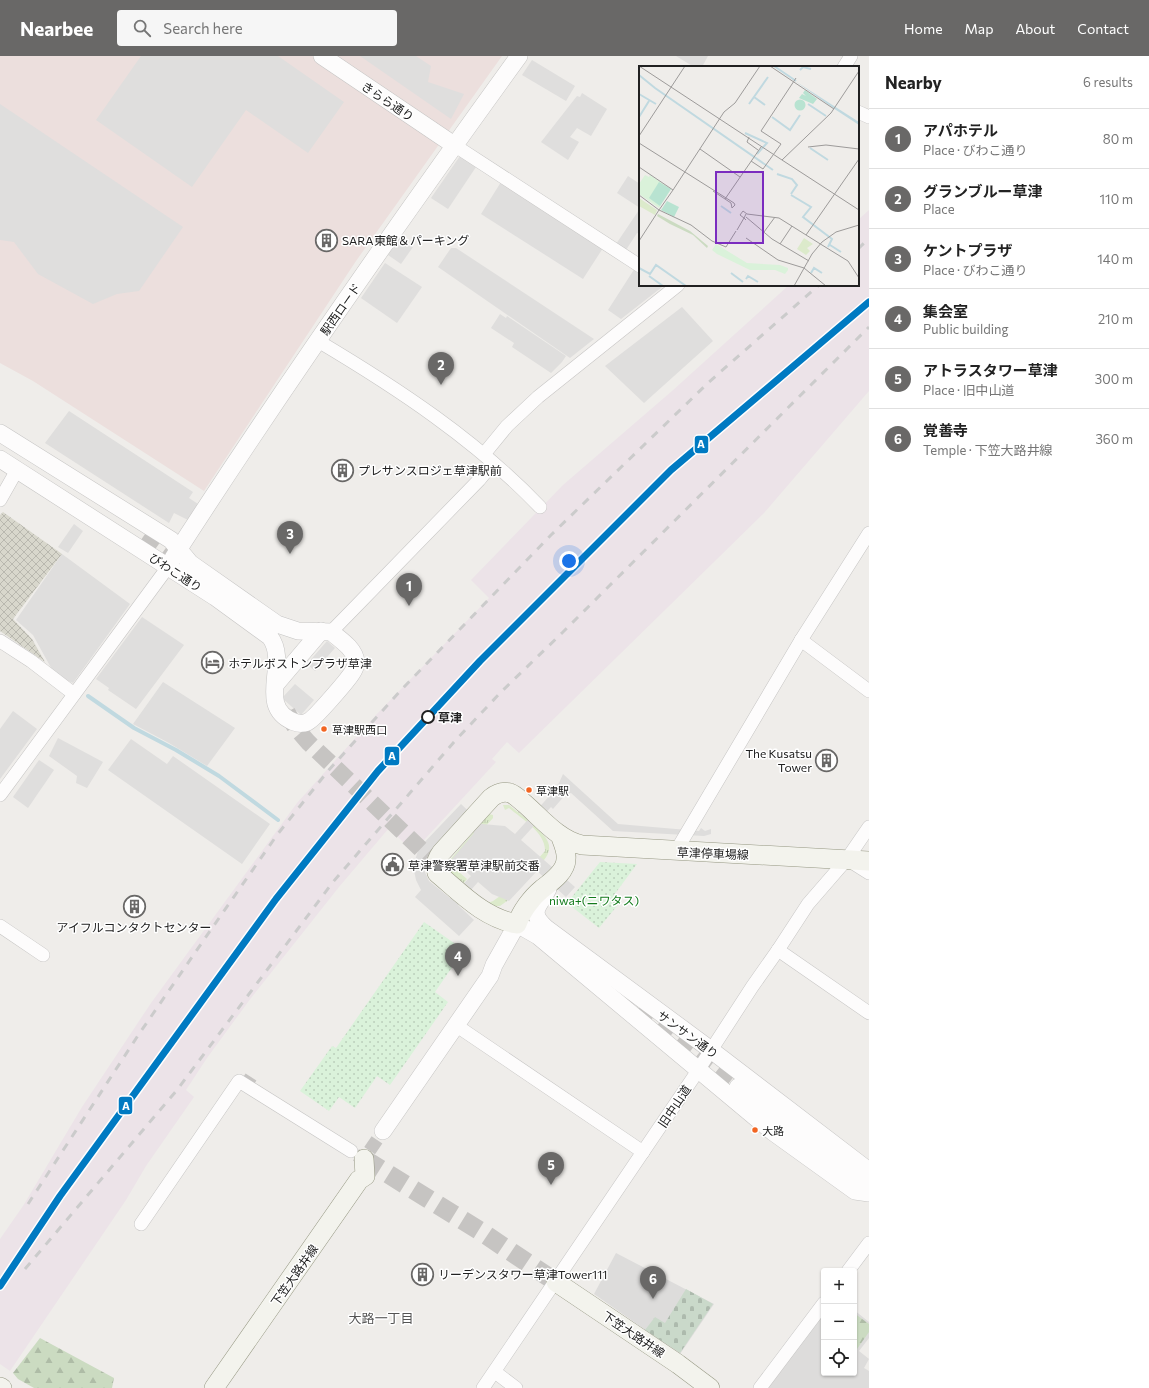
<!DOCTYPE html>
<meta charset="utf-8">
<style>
:root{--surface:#fff;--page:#f6f6f6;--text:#222;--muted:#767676;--line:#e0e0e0;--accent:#696867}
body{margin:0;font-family:Commissioner,"Noto Sans JP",sans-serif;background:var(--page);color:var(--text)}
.controls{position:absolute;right:12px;bottom:12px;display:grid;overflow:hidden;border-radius:4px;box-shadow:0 1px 3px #0004}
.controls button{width:36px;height:36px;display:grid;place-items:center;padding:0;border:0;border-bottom:1px solid var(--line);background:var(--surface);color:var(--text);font:20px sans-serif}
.you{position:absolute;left:569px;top:505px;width:14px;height:14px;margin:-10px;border:3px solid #fff;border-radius:50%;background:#1a73e8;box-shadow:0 0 0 6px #1a73e833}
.badge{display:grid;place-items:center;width:26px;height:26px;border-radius:50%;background:var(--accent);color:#fff;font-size:13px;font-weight:700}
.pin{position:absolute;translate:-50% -33px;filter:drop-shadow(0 1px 2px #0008)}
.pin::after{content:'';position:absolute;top:21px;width:14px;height:12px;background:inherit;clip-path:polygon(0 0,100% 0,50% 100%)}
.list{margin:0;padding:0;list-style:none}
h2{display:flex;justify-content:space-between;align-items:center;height:52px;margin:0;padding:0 16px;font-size:17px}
h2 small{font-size:13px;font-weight:400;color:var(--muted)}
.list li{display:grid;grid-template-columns:26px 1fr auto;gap:12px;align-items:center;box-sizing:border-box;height:60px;padding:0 16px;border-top:1px solid var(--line)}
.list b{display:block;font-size:15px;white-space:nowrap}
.list p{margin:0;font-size:13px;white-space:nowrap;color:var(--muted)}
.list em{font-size:13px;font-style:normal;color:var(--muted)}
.icon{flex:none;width:22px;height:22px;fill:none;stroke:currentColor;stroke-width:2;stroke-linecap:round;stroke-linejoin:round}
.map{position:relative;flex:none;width:869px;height:1332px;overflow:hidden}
header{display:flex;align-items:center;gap:24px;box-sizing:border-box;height:56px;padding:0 20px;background:var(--accent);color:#fff}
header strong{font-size:19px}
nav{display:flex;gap:22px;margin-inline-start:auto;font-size:14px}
.search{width:280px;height:36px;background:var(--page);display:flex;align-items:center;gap:10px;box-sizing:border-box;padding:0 14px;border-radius:4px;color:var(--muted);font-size:15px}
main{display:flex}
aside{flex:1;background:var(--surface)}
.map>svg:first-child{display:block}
.commercial{fill:#ecdfdd}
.industrial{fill:#ece3e8}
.religious{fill:#dddcdb}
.construction{fill:url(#construction-cross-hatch)}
.grass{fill:url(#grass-tufts)}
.forest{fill:url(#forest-firs)}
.cemetery{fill:url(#cemetery-stones)}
.park{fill:url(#park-dots)}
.parking{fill:#dfdedd}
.pier{fill:#dedddc;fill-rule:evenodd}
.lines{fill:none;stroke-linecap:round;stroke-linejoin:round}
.stream{stroke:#c0d9e0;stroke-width:4}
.minor-tunnel{stroke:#c6c4c2;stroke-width:13;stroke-dasharray:13 6;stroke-linecap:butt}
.tertiary-tunnel{stroke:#c6c4c2;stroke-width:17;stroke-dasharray:17 8;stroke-linecap:butt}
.secondary-tunnel{stroke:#c6c4c2;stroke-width:19;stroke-dasharray:19 10;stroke-linecap:butt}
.minor-casing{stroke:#c6c5c4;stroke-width:14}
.tertiary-casing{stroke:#c6c5c4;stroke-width:18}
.secondary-casing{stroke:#969883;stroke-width:20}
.minor{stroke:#fdfcfc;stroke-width:13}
.tertiary{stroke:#fdfcfc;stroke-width:17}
.secondary{stroke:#f3f3ed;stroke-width:19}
.rail{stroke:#cbcbcb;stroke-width:3;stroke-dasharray:8 8;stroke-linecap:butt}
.rail-1-casing{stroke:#fff;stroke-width:10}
.rail-1{stroke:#007ac2;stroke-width:7}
.stop-dot{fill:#fff;stroke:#212121;stroke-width:2}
.bus-dot{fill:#f26522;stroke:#fff;stroke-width:1.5}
.labels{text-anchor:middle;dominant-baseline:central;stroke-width:3;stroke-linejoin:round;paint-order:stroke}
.bus-label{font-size:11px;fill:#212121;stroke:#fff;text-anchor:start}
.street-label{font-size:12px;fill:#212121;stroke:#fff}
.poi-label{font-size:12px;fill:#212121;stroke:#fff;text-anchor:start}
.stop-label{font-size:12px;font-weight:bold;fill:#212121;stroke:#fff;text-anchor:start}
.park-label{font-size:12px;fill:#137b1c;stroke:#fff}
.neighbourhood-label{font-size:13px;fill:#545454;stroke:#fff}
.inset-river{fill:none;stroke:#c0d9e0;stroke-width:2}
.inset-road{fill:none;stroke:#9d9b9a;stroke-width:1}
.view{fill:#7b2cbf;fill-opacity:0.15;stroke:#7b2cbf;stroke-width:2}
.inset-edge{fill:none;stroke:#212121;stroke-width:2}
.line-badge{stroke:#fff;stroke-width:1.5}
.badge-label{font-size:11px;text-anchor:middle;font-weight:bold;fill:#fff}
</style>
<header>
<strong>Nearbee</strong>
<div class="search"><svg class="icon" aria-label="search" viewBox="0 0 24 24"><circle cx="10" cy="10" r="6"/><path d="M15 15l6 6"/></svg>Search here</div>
<nav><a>Home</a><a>Map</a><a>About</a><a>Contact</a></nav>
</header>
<main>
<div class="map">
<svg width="869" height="1332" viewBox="0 0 869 1332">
<defs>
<pattern id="construction-cross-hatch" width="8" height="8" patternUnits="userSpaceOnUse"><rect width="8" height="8" fill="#d8d7cc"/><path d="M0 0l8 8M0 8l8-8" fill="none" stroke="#b9b8af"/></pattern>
<pattern id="grass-tufts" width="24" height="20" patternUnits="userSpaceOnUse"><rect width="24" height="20" fill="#dceacb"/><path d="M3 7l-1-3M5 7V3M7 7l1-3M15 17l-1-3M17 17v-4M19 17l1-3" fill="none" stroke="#bcc8ae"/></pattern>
<pattern id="forest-firs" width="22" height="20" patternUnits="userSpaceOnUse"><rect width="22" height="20" fill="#cbdbc1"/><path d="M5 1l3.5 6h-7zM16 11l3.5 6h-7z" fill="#aebca6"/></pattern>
<pattern id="cemetery-stones" width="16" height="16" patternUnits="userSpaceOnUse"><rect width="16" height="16" fill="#cad9ca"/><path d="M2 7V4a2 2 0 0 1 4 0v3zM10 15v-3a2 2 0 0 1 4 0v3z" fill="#adbaad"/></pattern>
<pattern id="park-dots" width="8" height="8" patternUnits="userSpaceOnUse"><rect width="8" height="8" fill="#daf2da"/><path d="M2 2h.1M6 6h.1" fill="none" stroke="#bbcfbb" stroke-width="1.8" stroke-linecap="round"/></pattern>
</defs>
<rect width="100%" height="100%" fill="#efedea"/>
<path class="commercial" d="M 0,0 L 502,0 L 356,205 L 204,435 L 33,325 L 0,307 Z"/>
<path class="industrial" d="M 869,154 L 869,335 L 764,457 L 519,697 L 507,686 L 492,703 L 496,706 L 413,796 L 389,772 L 339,831 L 251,942 L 207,1002 L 186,1034 L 194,1041 L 146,1110 L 126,1144 L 10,1315 L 0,1308 L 0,1183 L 23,1150 L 82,1051 L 151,947 L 297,747 L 376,659 L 489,542 L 471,524 L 563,429 L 672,335 L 789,229 L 858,229 L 858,164 Z"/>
<g class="religious">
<path d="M 616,1197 L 714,1248 L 680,1298 L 594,1238 Z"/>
<path d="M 854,1254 L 869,1266 L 869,1282 L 859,1295 L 869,1303 L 864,1312 L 869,1315 L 869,1332 L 766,1332 L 824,1256 L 824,1317 L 854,1317 Z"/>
</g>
<path class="construction" d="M 3,456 L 62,498 L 13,563 L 32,583 L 45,606 L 0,575 L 0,459 Z"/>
<g class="grass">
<path d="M 503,749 L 509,749 C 519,757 544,775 548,786 C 551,793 548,799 544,804 L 507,845 L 500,850 L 492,850 L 488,847 L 493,845 L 503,838 L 505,840 L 545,795 C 546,777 522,763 509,752 L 505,754 Z"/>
<path d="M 489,758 L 493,759 L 493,762 L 451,809 L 467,823 L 464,827 L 449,815 L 449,805 Z"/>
</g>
<g class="forest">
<path d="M 854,1257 L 869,1268 L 869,1276 L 857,1293 L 854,1292 Z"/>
<path d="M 40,1282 L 114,1322 L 112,1332 L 34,1332 L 18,1323 L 13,1317 Z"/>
</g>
<path class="cemetery" d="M 686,1233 L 713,1248 L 680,1297 L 645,1274 L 655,1261 L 665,1267 Z"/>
<g class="park">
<path d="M 600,806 L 637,808 L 614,839 L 621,845 L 599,872 L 567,847 Z"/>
<path d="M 424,866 L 464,894 L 435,936 L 448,946 L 390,1029 L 377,1020 L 355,1052 L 339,1041 L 329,1055 L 300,1035 L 332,990 L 336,992 Z"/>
</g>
<g class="parking">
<path d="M 141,0 L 278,0 L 344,46 L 308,97 L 246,54 L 192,131 L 96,64 Z"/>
<path d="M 360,0 L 416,0 L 431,10 L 428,26 L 464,38 L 451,63 Z"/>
<path d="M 676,0 L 708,0 L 702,11 L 694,11 Z"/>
<path d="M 532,4 L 575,30 L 566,45 L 522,19 Z"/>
<path d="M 582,37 L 607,53 L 591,80 L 577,72 L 570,81 L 579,86 L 568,104 L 541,86 L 577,40 L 580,41 Z"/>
<path d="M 0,48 L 183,171 L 139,235 L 117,238 L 93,248 L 38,218 L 14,186 L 0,184 Z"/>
<path d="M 460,100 L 476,111 L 448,153 L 431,142 Z"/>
<path d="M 628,120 L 640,128 L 640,152 L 617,137 Z"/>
<path d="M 501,126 L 603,192 L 583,223 L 481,158 Z"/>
<path d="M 639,154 L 640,178 L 637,177 L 626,194 L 616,188 Z"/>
<path d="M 400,182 L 413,191 L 401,208 L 388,199 Z"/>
<path d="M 451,192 L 456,192 L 594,283 L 570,302 L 438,211 Z"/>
<path d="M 385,207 L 422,231 L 397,267 L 361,242 Z"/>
<path d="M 635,212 L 640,215 L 640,229 L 660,229 L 662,231 L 621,263 L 608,254 Z"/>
<path d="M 682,251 L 713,285 L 644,347 L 605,310 Z"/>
<path d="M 500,258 L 506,262 L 507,260 L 566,300 L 562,306 L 551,317 L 512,291 L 514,287 L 491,272 Z"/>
<path d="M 69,355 L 193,436 L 189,442 L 201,450 L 190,465 L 174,457 L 169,467 L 45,387 Z"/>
<path d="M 74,468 L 83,475 L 68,497 L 58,491 Z"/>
<path d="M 62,498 L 130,548 L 73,627 L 55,619 L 33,579 L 16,564 Z"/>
<path d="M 142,561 L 184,589 L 136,653 L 108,634 L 109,632 L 96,623 Z"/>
<path d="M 327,585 L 335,592 L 315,615 L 307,608 Z"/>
<path d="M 163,626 L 235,672 L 207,710 L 169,687 L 133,668 Z"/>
<path d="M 295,628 L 314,644 L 301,659 L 282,642 Z"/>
<path d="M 13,655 L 37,673 L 0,723 L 0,673 Z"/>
<path d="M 58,682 L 103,706 L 87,732 L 76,727 L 77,720 L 49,700 Z"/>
<path d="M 131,683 L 167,708 L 173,700 L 270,768 L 242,808 L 108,714 Z"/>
<path d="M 39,704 L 54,714 L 28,752 L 13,741 Z"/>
</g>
<path class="pier" d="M 563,718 L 618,768 L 699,775 L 701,772 L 705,775 L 711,773 L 711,778 L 704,780 L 613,775 L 571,737 L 566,738 L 553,753 L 551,751 L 521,784 L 575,831 L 566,841 L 537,815 L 509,845 L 492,838 L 478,826 L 458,849 L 474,864 L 459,880 L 415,841 L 421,834 L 416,824 L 413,810 L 419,792 L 461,748 L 482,768 L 505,770 L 515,778 L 553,736 L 552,734 L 559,727 ZM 459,764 L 474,777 L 452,803 L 471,820 L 450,842 L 429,825 L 425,816 L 425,808 L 428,799 Z"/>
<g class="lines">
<path class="stream" d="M 88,640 L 134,672 L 176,694 L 219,720 L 278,764"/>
<g class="minor-tunnel">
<path d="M 249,1024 L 251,1021"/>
<path d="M 356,1099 L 364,1103 L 383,1075"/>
</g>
<g class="tertiary-tunnel">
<path d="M 143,481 L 185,511"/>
<path d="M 287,656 L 295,671 L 308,686 L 445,816"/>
<path d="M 619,937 L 738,1031"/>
</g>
<path class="secondary-tunnel" d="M 364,1103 L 480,1175 L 556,1226"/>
<defs>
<g id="minor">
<path d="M 844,11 L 851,0"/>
<path d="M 858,56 L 869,61"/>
<path d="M 454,89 L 640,210"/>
<path d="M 318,285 C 397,332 476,384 540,451"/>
<path d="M 484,398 L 507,370 L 538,341 L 678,229"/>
<path d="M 0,444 L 17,414"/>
<path d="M 331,576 L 479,424 L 493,407"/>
<path d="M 801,584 L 869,635"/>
<path d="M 0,585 L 31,605 L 74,638"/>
<path d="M 0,739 L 168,511"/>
<path d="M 676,795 L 801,584 L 869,477"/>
<path d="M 850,805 L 869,817"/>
<path d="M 0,870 L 43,899"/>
<path d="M 778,894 L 869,957"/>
<path d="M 457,970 L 643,1096"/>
<path d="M 141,1168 L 239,1025 L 351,1095"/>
<path d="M 848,1215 L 869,1187"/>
<path d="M 495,1316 L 516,1332"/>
<path d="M 483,1332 L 693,1022 L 752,931 L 778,894 L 808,848 L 847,803 L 869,771"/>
<path d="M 760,1332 L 824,1247"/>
</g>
<g id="tertiary">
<path d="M 322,0 L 454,89"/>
<path d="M 0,377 L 171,484 L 190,507 L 277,568 L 298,575 L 331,576 C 341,584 355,593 356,606 C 356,610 354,614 352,617 C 347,625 315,662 309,665 C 305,668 299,668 294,666 C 255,650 290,608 270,581 L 215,541 L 0,403"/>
<path d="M 173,502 C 283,331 400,164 519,0"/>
<path d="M 276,628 L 321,575"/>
<path d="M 548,833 C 540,850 527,855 546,872 L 707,991 L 869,1115"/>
<path d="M 738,1031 L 835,1105 L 869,1128"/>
<path d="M 383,1075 L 490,920 L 494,909 L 517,868 L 538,880 L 773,1076 L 855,1135 L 869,1137"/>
</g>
<g id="secondary">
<path d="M 560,779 C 563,787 567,795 566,803 C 566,816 551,826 542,833 C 531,842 521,856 517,868 C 484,862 462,838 437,817 C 435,810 436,804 441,797 L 491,742 C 496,738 503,735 510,737 C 516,739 521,745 525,748 C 542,763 559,784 582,789 L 869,805"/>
<path d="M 556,1226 L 678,1308 L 710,1332"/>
<path d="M 0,1331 L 2,1332"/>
<path d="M 214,1332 L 359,1124 L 365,1120 L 364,1103"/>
</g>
</defs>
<use href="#minor" class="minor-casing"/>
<use href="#tertiary" class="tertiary-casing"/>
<use href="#secondary" class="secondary-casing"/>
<use href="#minor" class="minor"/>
<use href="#tertiary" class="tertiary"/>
<use href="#secondary" class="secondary"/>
<g class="rail">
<path d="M 858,193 L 869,182"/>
<path d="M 28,1148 L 139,978 L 210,875 L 277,779 L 328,715 L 403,632 L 551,479 L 709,326 L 819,229"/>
<path d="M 25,1213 L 177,1034 L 333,826 L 454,686 L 501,636 L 562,577 L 869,271"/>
</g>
<defs>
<path id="rail-1" d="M 0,1230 L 60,1140 L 276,843 L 378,715 L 480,605 L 671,414 L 869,246"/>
</defs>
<use href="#rail-1" class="rail-1-casing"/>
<use href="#rail-1" class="rail-1"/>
</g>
<defs>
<symbol id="building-ring" viewBox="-11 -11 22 22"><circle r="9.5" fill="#fff" stroke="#696867" stroke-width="1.5"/><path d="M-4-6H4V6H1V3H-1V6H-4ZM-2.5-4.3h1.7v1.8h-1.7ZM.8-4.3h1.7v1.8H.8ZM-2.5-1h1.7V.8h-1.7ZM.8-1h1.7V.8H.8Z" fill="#696867"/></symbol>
<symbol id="hotel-ring" viewBox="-11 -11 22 22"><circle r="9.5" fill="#fff" stroke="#696867" stroke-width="1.5"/><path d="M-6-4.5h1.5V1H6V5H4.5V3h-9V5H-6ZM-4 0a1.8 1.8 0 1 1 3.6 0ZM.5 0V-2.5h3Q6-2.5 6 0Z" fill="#696867"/></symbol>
<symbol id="civic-ring" viewBox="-11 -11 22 22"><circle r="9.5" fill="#fff" stroke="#696867" stroke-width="1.5"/><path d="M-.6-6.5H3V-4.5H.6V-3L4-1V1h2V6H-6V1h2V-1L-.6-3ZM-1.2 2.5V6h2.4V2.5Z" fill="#696867"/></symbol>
</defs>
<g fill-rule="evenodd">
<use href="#building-ring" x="314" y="172" width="25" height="25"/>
<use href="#building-ring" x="330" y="402" width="25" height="25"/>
<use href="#hotel-ring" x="200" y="594" width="25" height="25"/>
<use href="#building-ring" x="814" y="692" width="25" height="25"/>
<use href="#civic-ring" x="380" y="796" width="25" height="25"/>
<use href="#building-ring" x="122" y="838" width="25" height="25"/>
<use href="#building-ring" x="410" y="1206" width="25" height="25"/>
</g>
<circle class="stop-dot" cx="428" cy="661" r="6"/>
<g class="bus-dot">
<circle cx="324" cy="673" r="3.5"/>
<circle cx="529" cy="734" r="3.5"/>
<circle cx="755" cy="1074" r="3.5"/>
</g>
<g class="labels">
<g class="bus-label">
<text x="332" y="673">草津駅西口</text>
<text x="536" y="734">草津駅</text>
<text x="762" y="1074">大路</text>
</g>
<g class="street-label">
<text transform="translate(388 45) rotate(34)">きらら通り</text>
<text transform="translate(340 253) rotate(-55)">駅西ロード</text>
<text transform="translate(176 516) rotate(33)">びわこ通り</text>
<text transform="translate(713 797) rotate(2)">草津停車場線</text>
<text transform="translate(688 978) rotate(36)">サンサン通り</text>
<text transform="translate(674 1050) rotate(-56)">旧中山道</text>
<text transform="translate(294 1219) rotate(-55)">下笠大路井線</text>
<text transform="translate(634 1278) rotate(34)">下笠大路井線</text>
</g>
<g class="poi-label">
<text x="342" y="184">SARA東館＆パーキング</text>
<text x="358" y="414">プレサンスロジェ草津駅前</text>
<text x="228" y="607">ホテルボストンプラザ草津</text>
<text x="812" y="697" text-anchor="end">The Kusatsu<tspan x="812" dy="14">Tower</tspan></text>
<text x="408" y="809">草津警察署草津駅前交番</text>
<text x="134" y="871" text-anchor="middle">アイフルコンタクトセンター</text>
<text x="438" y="1218">リーデンスタワー草津Tower111</text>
</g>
<g class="stop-label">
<text x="438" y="661">草津</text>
</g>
<g class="park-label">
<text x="594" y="844">niwa+(ニワタス)</text>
</g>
<g class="neighbourhood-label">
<text x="381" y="1262">大路一丁目</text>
</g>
</g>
<g transform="translate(639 10)">
<rect width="220" height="220" fill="#efedea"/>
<path d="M 0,132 L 18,144 L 16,149 L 0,140 ZM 165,172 L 174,178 L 168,182 L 171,185 L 167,189 L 158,183 Z" fill="#dceacb"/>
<path d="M 19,148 L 51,165 L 69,180 L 68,182 L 54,169 L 31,158 L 18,150 Z" fill="#cbdbc1"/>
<path d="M 6,109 L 10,111 L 11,109 L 32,123 L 20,142 L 0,128 L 0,118 ZM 77,178 L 108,197 L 141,199 L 149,202 L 149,204 L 146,208 L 136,204 L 111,204 L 78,188 L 73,184 Z" fill="#daf2da"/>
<path d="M 166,24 L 178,33 L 174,38 L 160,32 L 163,28 L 167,30 L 164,27 ZM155.5 39a5.5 5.5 0 1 1 11 0a5.5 5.5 0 1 1-11 0ZM 20,116 L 32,123 L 21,140 L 10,132 ZM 28,135 L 40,141 L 35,151 L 22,144 Z" fill="#b8e3d1"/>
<path d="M 156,15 L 220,56 L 220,59 L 197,44 Z" fill="#c0d9e0"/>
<path class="inset-river" d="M 135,0 L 157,15M 161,4 L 164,1 L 172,3M 0,9 L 16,22 L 134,104M 0,28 L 17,38M 115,31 L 126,39M 110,38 L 129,11M 169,38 L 187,50M 0,51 L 10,35M 133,51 L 151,64 L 161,49M 106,67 L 128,77 L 118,88M 171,82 L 189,94M 138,108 L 153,113 L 158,119 L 152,128M 152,129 L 172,141 L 164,151 L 193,173 L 189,181M 82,140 L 92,147M 191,179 L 202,186M 0,202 L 11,208 L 17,199 L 47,220M 92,207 L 104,216M 172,207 L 175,202 L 183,207M 10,210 L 24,220M 107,213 L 109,210 L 119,216"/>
<path class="inset-road" d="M 0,0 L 143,94M 131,0 L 195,43M 220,5 L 192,47 L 143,94 L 220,144M 0,70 L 46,0M 110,71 L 108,76 L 119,84M 0,77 L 95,137 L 96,139 L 93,142 L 92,137 L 74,125M 169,81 L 187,79 L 220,83M 61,83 L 101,111M 112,95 L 124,103M 0,101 L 34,124 L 20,144 L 52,159 L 73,175 L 87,181 L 97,165M 124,103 L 142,78 L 122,65 L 157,12M 34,124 L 85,46 L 96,37 L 121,0M 0,129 L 20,144 L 0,175M 86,133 L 122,81M 107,148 L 105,152 L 101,149 L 104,145 L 108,148 L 140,152 L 183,179M 107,151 L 133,173 L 170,195M 98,164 L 105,152 L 107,154M 125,166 L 136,151M 167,169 L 220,93M 107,172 L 139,194 L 165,202 L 187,220M 141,178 L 153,160M 183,179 L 209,195 L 220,212M 155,220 L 173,188 L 183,176 L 197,166 L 220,159"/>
<path class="view" d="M 77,106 L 124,106 L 124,177 L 77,177 Z"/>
<rect width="220" height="220" class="inset-edge"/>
</g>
<g class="line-badge">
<rect x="694" y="379" width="15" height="19" rx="4" fill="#007ac2"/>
<rect x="384" y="690" width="16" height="20" rx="4" fill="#007ac2"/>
<rect x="118" y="1040" width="15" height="19" rx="4" fill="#007ac2"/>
</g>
<g class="badge-label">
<text x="701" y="392">A</text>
<text x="392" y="704">A</text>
<text x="126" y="1054">A</text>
</g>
</svg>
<div class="controls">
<button>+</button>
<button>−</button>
<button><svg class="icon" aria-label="locate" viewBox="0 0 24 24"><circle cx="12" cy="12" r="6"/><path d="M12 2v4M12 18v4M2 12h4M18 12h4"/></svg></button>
</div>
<div class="you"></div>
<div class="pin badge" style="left:409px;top:550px">1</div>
<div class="pin badge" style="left:441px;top:329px">2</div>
<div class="pin badge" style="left:290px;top:498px">3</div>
<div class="pin badge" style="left:458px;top:920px">4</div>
<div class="pin badge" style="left:551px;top:1129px">5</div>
<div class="pin badge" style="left:653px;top:1243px">6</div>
</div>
<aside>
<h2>Nearby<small>6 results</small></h2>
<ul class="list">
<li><span class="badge">1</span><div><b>アパホテル</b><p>Place · びわこ通り</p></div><em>80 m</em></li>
<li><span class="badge">2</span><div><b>グランブルー草津</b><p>Place</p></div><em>110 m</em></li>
<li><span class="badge">3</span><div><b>ケントプラザ</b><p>Place · びわこ通り</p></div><em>140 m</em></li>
<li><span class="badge">4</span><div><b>集会室</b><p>Public building</p></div><em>210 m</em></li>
<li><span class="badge">5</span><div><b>アトラスタワー草津</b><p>Place · 旧中山道</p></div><em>300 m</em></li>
<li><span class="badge">6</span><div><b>覚善寺</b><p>Temple · 下笠大路井線</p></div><em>360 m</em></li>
</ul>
</aside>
</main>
